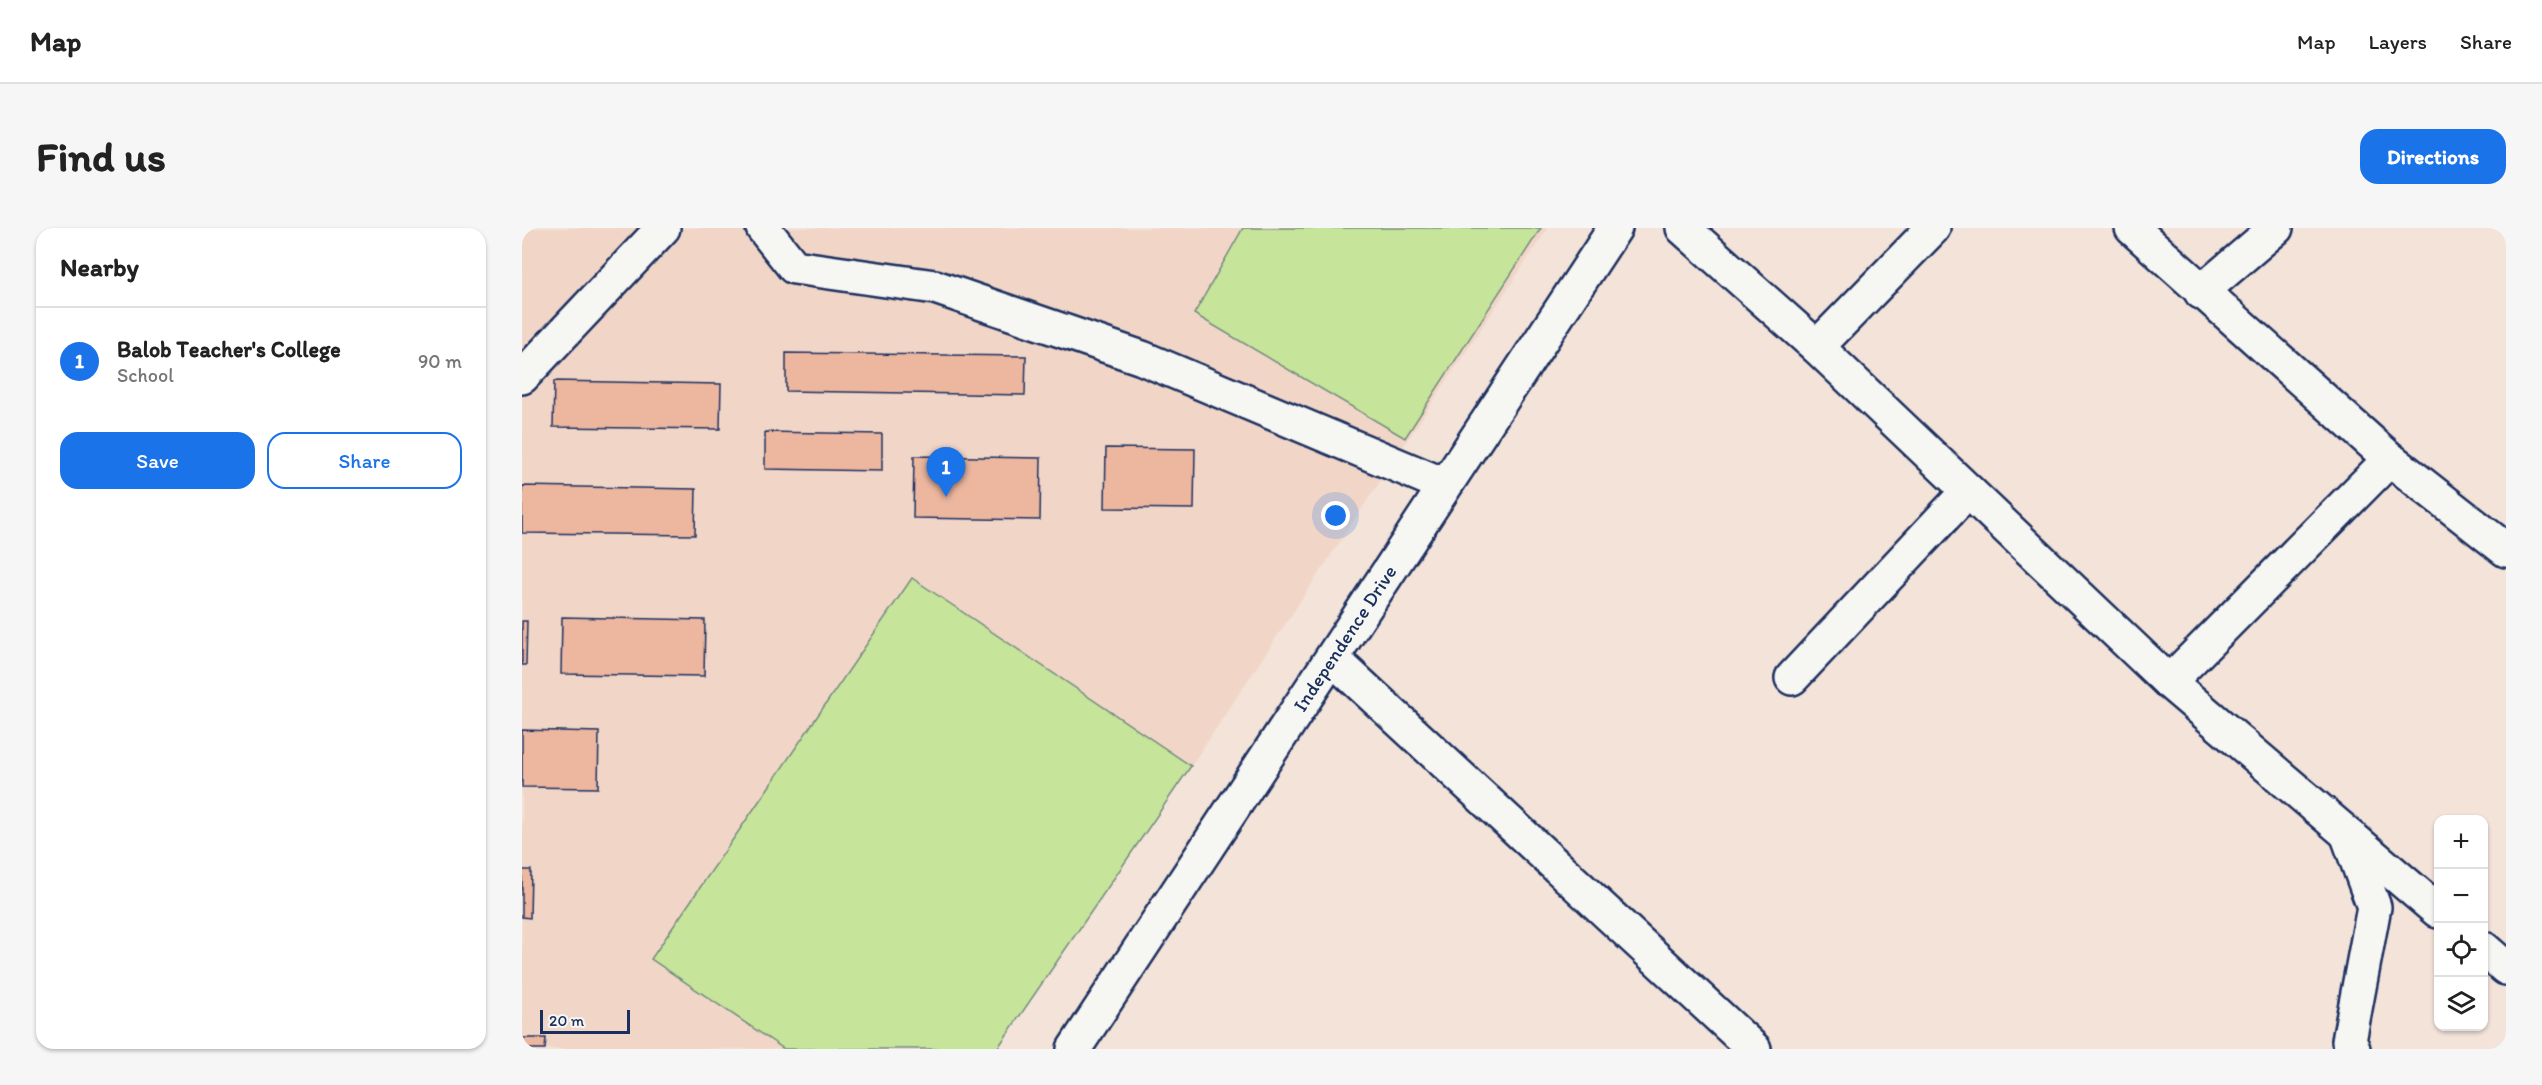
<!DOCTYPE html>
<meta charset="utf-8">
<style>
:root{--surface:#fff;--page:#f6f6f6;--text:#222;--muted:#767676;--line:#e0e0e0;--accent:#1a73e8}
body{margin:0;font-family:Itim,sans-serif;background:var(--page);color:var(--text)}
.controls{position:absolute;right:18px;bottom:18px;display:grid;overflow:hidden;border-radius:12px;box-shadow:0 2px 4px #0004}
.controls button{width:54px;height:54px;display:grid;place-items:center;padding:0;border:0;border-bottom:2px solid var(--line);background:var(--surface);color:var(--text);font:30px sans-serif}
.scale{position:absolute;left:18px;bottom:15px;width:90px;box-sizing:border-box;padding-left:6px;border:3px solid #1b2f5e;border-top:0;font-size:16px;line-height:21px;white-space:nowrap;color:#1b2f5e;-webkit-text-stroke:4px #f6f6f2;paint-order:stroke}
.you{position:absolute;left:814px;top:288px;width:21px;height:21px;margin:-15px;border:4px solid #fff;border-radius:50%;background:#1a73e8;box-shadow:0 0 0 9px #1a73e833}
.badge{display:grid;place-items:center;width:39px;height:39px;border-radius:50%;background:var(--accent);color:#fff;font-size:20px;font-weight:700}
.pin{position:absolute;translate:-50% -50px;filter:drop-shadow(0 2px 3px #0008)}
.pin::after{content:'';position:absolute;top:32px;width:21px;height:18px;background:inherit;clip-path:polygon(0 0,100% 0,50% 100%)}
.list{margin:0;padding:0;list-style:none}
h2{display:flex;justify-content:space-between;align-items:center;height:78px;margin:0;padding:0 24px;font-size:26px}
h2 small{font-size:20px;font-weight:400;color:var(--muted)}
.list li{display:grid;grid-template-columns:39px 1fr auto;gap:18px;align-items:center;box-sizing:border-box;height:108px;padding:0 24px;border-top:2px solid var(--line)}
.list b{display:block;font-size:22px;white-space:nowrap}
.list p{margin:0;font-size:20px;white-space:nowrap;color:var(--muted)}
.list em{font-size:20px;font-style:normal;color:var(--muted)}
.actions{display:flex;gap:12px;padding:18px 24px}
.actions a{flex:1;padding:14px 0;border:2px solid var(--accent);border-radius:18px;text-align:center;font-size:21px;color:var(--accent)}
.actions .main{background:var(--accent);color:#fff}
.icon{flex:none;width:33px;height:33px;fill:none;stroke:currentColor;stroke-width:2;stroke-linecap:round;stroke-linejoin:round}
.map{position:relative;flex:none;width:1984px;height:821px;overflow:hidden;border-radius:18px}
header{display:flex;align-items:center;gap:36px;box-sizing:border-box;height:84px;padding:0 30px;background:var(--surface);border-bottom:2px solid var(--line)}
header strong{font-size:28px}
nav{display:flex;gap:33px;margin-inline-start:auto;font-size:21px}
.intro{display:flex;align-items:center;justify-content:space-between;box-sizing:border-box;height:144px;padding:0 36px}
h1{margin:0;font-size:42px}
.button{padding:15px 27px;border-radius:18px;background:var(--accent);color:#fff;font-size:21px;font-weight:700}
main{display:flex;gap:36px;padding:0 36px}
aside{flex:1;background:var(--surface);border-radius:18px;box-shadow:0 2px 4px #0004}
.map>svg:first-child{display:block}
.built{fill:#f1d6c8}
.green{fill:#c7e49b;stroke:#718a7c;stroke-width:1.5}
.building{fill:#ecb69f;stroke:#1b2f5e;stroke-width:1.5}
.lines{fill:none;stroke-linecap:round;stroke-linejoin:round}
.minor-casing{stroke:#1b2f5e;stroke-width:38}
.major-casing{stroke:#1b2f5e;stroke-width:38}
.minor{stroke:#f6f6f2;stroke-width:33}
.major{stroke:#f6f6f2;stroke-width:33}
.labels{text-anchor:middle;dominant-baseline:central;stroke-width:4.5;stroke-linejoin:round;paint-order:stroke}
.street-label{font-size:20px;fill:#1b2f5e;stroke:#f6f6f2}
</style>
<header>
<strong>Map</strong>
<nav><a>Map</a><a>Layers</a><a>Share</a></nav>
</header>
<div class="intro"><h1>Find us</h1><a class="button">Directions</a></div>
<main>
<aside>
<h2>Nearby<small></small></h2>
<ul class="list">
<li><span class="badge">1</span><div><b>Balob Teacher's College</b><p>School</p></div><em>90 m</em></li>
</ul>
<div class="actions"><a class="main">Save</a><a>Share</a></div>
</aside>
<div class="map">
<svg width="1984" height="821" viewBox="0 0 1984 821">
<rect width="100%" height="100%" fill="#f3e3d9"/>
<filter id="ink" filterUnits="userSpaceOnUse"><feTurbulence type="fractalNoise" baseFrequency=".0167" numOctaves="2"/><feDisplacementMap in="SourceGraphic" scale="12" xChannelSelector="R" yChannelSelector="G"/><feConvolveMatrix kernelMatrix="1 2 1 2 8 2 1 2 1" color-interpolation-filters="sRGB"/></filter>
<g filter="url(#ink)">
<path class="built" d="M 0,0 L 1026,0 L 669,538 L 475,821 L 0,821 Z"/>
<g class="green">
<path d="M 721,0 L 1019,0 L 883,210 L 672,86 Z"/>
<path d="M 390,350 L 669,538 L 475,821 L 262,821 L 129,731 Z"/>
</g>
<g class="building">
<path d="M 264,125 L 504,128 L 503,167 L 264,163 Z"/>
<path d="M 32,153 L 199,156 L 198,201 L 31,199 Z"/>
<path d="M 243,204 L 360,206 L 360,243 L 243,241 Z"/>
<path d="M 584,220 L 673,221 L 672,281 L 583,280 Z"/>
<path d="M 392,228 L 519,230 L 518,292 L 391,290 Z"/>
<path d="M 0,258 L 174,261 L 173,307 L 0,305 Z"/>
<path d="M 40,389 L 183,392 L 182,448 L 39,446 Z"/>
<path d="M 0,393 L 5,393 L 4,437 L 0,437 Z"/>
<path d="M 0,502 L 77,504 L 76,560 L 0,559 Z"/>
<path d="M 0,642 L 9,642 L 8,690 L 0,689 Z"/>
<path d="M 0,810 L 24,810 L 23,821 L 0,821 Z"/>
</g>
<g class="lines">
<defs>
<g id="minor">
<path d="M 241,0 L 272,39 L 413,59 L 620,130 L 922,257"/>
<path d="M 1161,0 L 1295,119 L 1647,454 L 1916,683"/>
<path d="M 1610,0 L 1868,231 L 1984,322"/>
<path d="M 1679,64 L 1754,0"/>
<path d="M 1295,119 L 1411,0"/>
<path d="M 0,149 L 141,0"/>
<path d="M 811,431 L 1232,821"/>
<path d="M 1270,450 L 1446,263"/>
<path d="M 1647,454 L 1868,231"/>
<path d="M 1826,608 L 1852,679 L 1827,813 L 1831,821"/>
<path d="M 1962,721 L 1984,740"/>
</g>
<g id="major">
<path id="s1" d="M 552,821 L 1093,0"/>
</g>
</defs>
<use href="#minor" class="minor-casing"/>
<use href="#major" class="major-casing"/>
<use href="#minor" class="minor"/>
<use href="#major" class="major"/>
</g>
</g>
<g class="labels">
<g class="street-label">
<text stroke="none"><textPath href="#s1" startOffset="492">Independence Drive</textPath></text>
</g>
</g>
</svg>
<div class="controls">
<button>+</button>
<button>−</button>
<button><svg class="icon" aria-label="locate" viewBox="0 0 24 24"><circle cx="12" cy="12" r="6"/><path d="M12 2v4M12 18v4M2 12h4M18 12h4"/></svg></button>
<button><svg class="icon" aria-label="layers" viewBox="0 0 24 24"><path d="M12 4l9 5-9 5-9-5zM3 14l9 5 9-5"/></svg></button>
</div>
<div class="scale">20 m</div>
<div class="you"></div>
<div class="pin badge" style="left:424px;top:269px">1</div>
</div>
</main>
